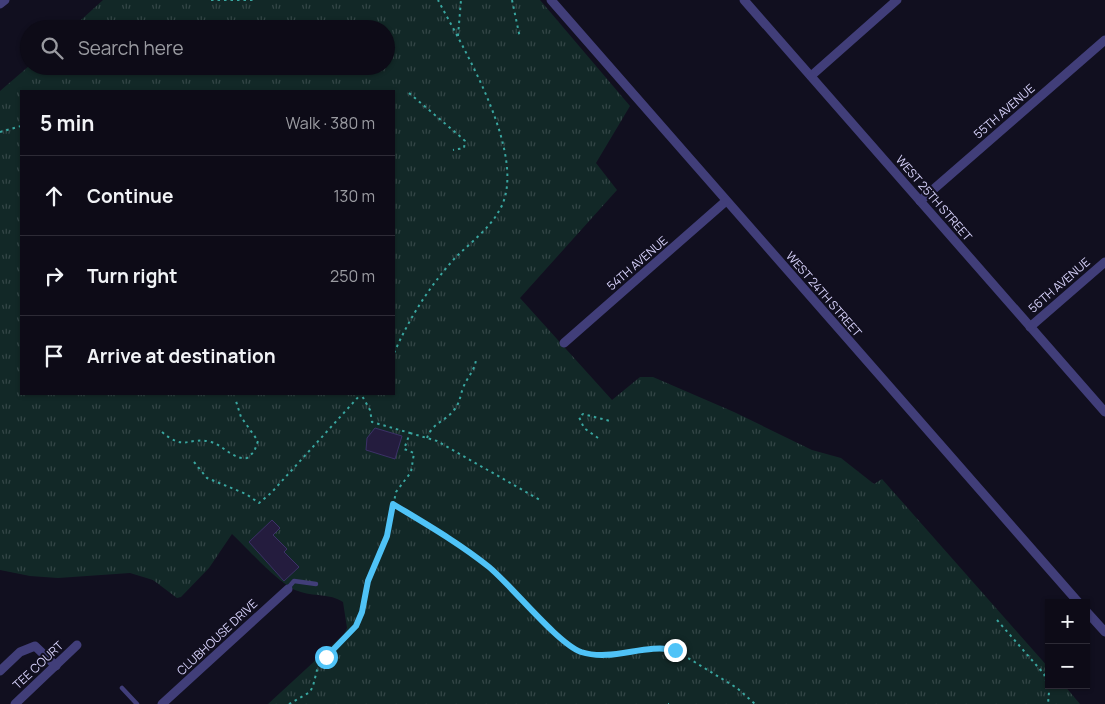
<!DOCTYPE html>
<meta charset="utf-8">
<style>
:root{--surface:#0d0b17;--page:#1b1924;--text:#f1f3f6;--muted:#9a9ba1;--line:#2d2b36}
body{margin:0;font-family:Manrope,sans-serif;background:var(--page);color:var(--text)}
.controls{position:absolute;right:15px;bottom:15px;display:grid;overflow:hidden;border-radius:0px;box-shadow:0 1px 4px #0004}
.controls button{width:45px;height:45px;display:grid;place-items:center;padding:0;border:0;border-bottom:1px solid var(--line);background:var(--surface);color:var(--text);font:25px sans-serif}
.stop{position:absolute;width:15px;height:15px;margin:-11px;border:4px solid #4fc3f7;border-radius:50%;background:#fff}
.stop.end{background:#4fc3f7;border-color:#fff;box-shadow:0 1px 5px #0008}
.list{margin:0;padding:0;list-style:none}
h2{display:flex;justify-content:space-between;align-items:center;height:65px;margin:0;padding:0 20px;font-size:21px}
h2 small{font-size:16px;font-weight:400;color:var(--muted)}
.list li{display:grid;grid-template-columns:32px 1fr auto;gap:15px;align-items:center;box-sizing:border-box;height:80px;padding:0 20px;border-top:1px solid var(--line)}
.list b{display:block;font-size:19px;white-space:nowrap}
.list em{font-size:16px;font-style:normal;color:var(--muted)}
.icon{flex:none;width:28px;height:28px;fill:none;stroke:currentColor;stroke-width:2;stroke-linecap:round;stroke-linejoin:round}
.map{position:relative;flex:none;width:1105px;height:704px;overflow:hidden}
.search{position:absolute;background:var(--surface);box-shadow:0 1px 4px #0004;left:20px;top:20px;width:375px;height:55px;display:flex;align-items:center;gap:12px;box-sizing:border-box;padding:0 18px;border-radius:28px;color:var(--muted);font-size:19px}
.panel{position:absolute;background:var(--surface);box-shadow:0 1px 4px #0004;left:20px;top:90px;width:375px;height:305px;border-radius:0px}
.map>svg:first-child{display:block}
.grass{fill:url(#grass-tufts);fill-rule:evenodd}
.building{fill:#241c3e;stroke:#3c3167}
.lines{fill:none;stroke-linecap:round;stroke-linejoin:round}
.path{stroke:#39a6a0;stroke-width:2;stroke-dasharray:2.5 4;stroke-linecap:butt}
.lane{stroke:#413e79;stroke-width:4.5}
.street{stroke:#413e79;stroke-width:9}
.route{stroke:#4fc3f7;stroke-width:6}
.labels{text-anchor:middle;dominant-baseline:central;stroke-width:4;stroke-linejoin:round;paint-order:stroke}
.street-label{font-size:12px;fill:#d6d1fa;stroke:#110f1f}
</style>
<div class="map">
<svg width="1105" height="704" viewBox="0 0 1105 704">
<defs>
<pattern id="grass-tufts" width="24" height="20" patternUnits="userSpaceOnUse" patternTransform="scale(1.25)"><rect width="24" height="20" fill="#122827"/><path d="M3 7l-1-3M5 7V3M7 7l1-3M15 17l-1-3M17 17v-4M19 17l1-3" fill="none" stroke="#344647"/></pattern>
</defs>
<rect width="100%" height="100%" fill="#110f1f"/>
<path class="grass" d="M 103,0 L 540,0 L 630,106 L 596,163 L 617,190 L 520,298 L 612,400 L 640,377 L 653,377 L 734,412 L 812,450 L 841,458 L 874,484 L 882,479 L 1049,668 L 1049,685 L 1064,685 L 1080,704 L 268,704 L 344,634 L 347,628 L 343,602 C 330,593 313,597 298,591 C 280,585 247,548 232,534 L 209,568 L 181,597 L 177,598 L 153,580 L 130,573 L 58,578 L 30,576 L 0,570 L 0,91 L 29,66 L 386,66 L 386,29 L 71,29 ZM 21,91 L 394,91 L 394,394 L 21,394 Z"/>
<g class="building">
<path d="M 375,428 L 402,436 L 395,459 L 366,450 L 367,438 Z"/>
<path d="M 272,520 L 280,528 L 273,535 L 287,549 L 284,552 L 299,567 L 284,581 L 249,542 Z"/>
</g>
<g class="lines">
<g class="path">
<path d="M 211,0 L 253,0"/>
<path d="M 512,0 L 520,38"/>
<path d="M 458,36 L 461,0"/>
<path d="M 409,93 L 462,138 L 465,141 L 464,148 L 453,150"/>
<path d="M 0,132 L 21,126"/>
<path d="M 394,353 C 410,317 429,287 455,258 C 470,243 489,229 499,211 C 531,159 463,48 438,0"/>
<path d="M 162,432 C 185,452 188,436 211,442 C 223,445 233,460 247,458 L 254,452 L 258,441 L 241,417 L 235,398"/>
<path d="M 410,433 L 437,441 L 540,500"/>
<path d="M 427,438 C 432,423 446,421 454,410 C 460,403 460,396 463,388 C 467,377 475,371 476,359"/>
<path d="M 598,438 L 584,428 L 579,417 L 583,414 L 610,421"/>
<path d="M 194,462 L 207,478 L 246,494 L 259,503 L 271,493 L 361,394"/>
<path d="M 393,504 C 426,524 459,543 489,567 C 512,587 557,644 581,652 C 613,662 644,643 675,650 L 737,688 L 755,704"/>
<path d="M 997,620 L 1044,674 L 1049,692 L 1048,704"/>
<path d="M 289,704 L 310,692 L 313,686 L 318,666 L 356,626 L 362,611 L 368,581 L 387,536 L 396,492 L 411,472 L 414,453 L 404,449 L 410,433 L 372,422 L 370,410 L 361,394"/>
<path d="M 668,704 L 669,704"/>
</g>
<g class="lane">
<path d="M 288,588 L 294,581 L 316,584"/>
<path d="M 122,688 L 137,704"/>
</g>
<g class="street">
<path d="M 551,0 L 1079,603"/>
<path d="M 744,0 L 1105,412"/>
<path d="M 0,4 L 5,0"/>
<path d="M 811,76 L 897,0"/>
<path d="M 920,201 L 1105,40"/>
<path d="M 1030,327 L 1105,262"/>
<path d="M 564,343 L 726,201"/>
<path d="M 1086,611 L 1105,632"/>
<path d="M 0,671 L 20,652 L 35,646 L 56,666"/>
<path d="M 15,704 L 77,645"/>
<path d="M 162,704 L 288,589"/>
</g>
</g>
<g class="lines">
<path class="route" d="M 326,657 L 356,626 L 362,612 L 368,581 L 387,536 L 393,504 C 426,524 459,543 489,567 C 512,586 557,643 581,652 C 613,662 644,643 675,650"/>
</g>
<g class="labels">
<g class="street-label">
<text transform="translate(1004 111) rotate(-41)">55TH AVENUE</text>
<text transform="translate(934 198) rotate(49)">WEST 25TH STREET</text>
<text transform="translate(637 263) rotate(-41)">54TH AVENUE</text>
<text transform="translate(1059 285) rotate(-41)">56TH AVENUE</text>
<text transform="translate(824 294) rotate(49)">WEST 24TH STREET</text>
<text transform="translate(217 637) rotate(-43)">CLUBHOUSE DRIVE</text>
<text transform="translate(38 665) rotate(-43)">TEE COURT</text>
</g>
</g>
</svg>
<div class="controls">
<button>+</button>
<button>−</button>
</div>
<div class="stop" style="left:326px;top:657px"></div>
<div class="stop end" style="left:675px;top:650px"></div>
<div class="search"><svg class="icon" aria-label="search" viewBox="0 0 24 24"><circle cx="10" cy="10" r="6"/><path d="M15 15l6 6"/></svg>Search here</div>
<section class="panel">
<h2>5 min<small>Walk · 380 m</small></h2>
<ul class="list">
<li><svg class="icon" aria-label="ahead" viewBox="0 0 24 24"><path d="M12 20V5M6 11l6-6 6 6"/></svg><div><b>Continue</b></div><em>130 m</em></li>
<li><svg class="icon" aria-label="right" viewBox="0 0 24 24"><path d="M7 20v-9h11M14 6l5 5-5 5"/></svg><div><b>Turn right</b></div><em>250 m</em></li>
<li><svg class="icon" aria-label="arrive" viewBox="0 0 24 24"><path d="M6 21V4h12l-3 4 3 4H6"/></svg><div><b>Arrive at destination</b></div></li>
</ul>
</section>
</div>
